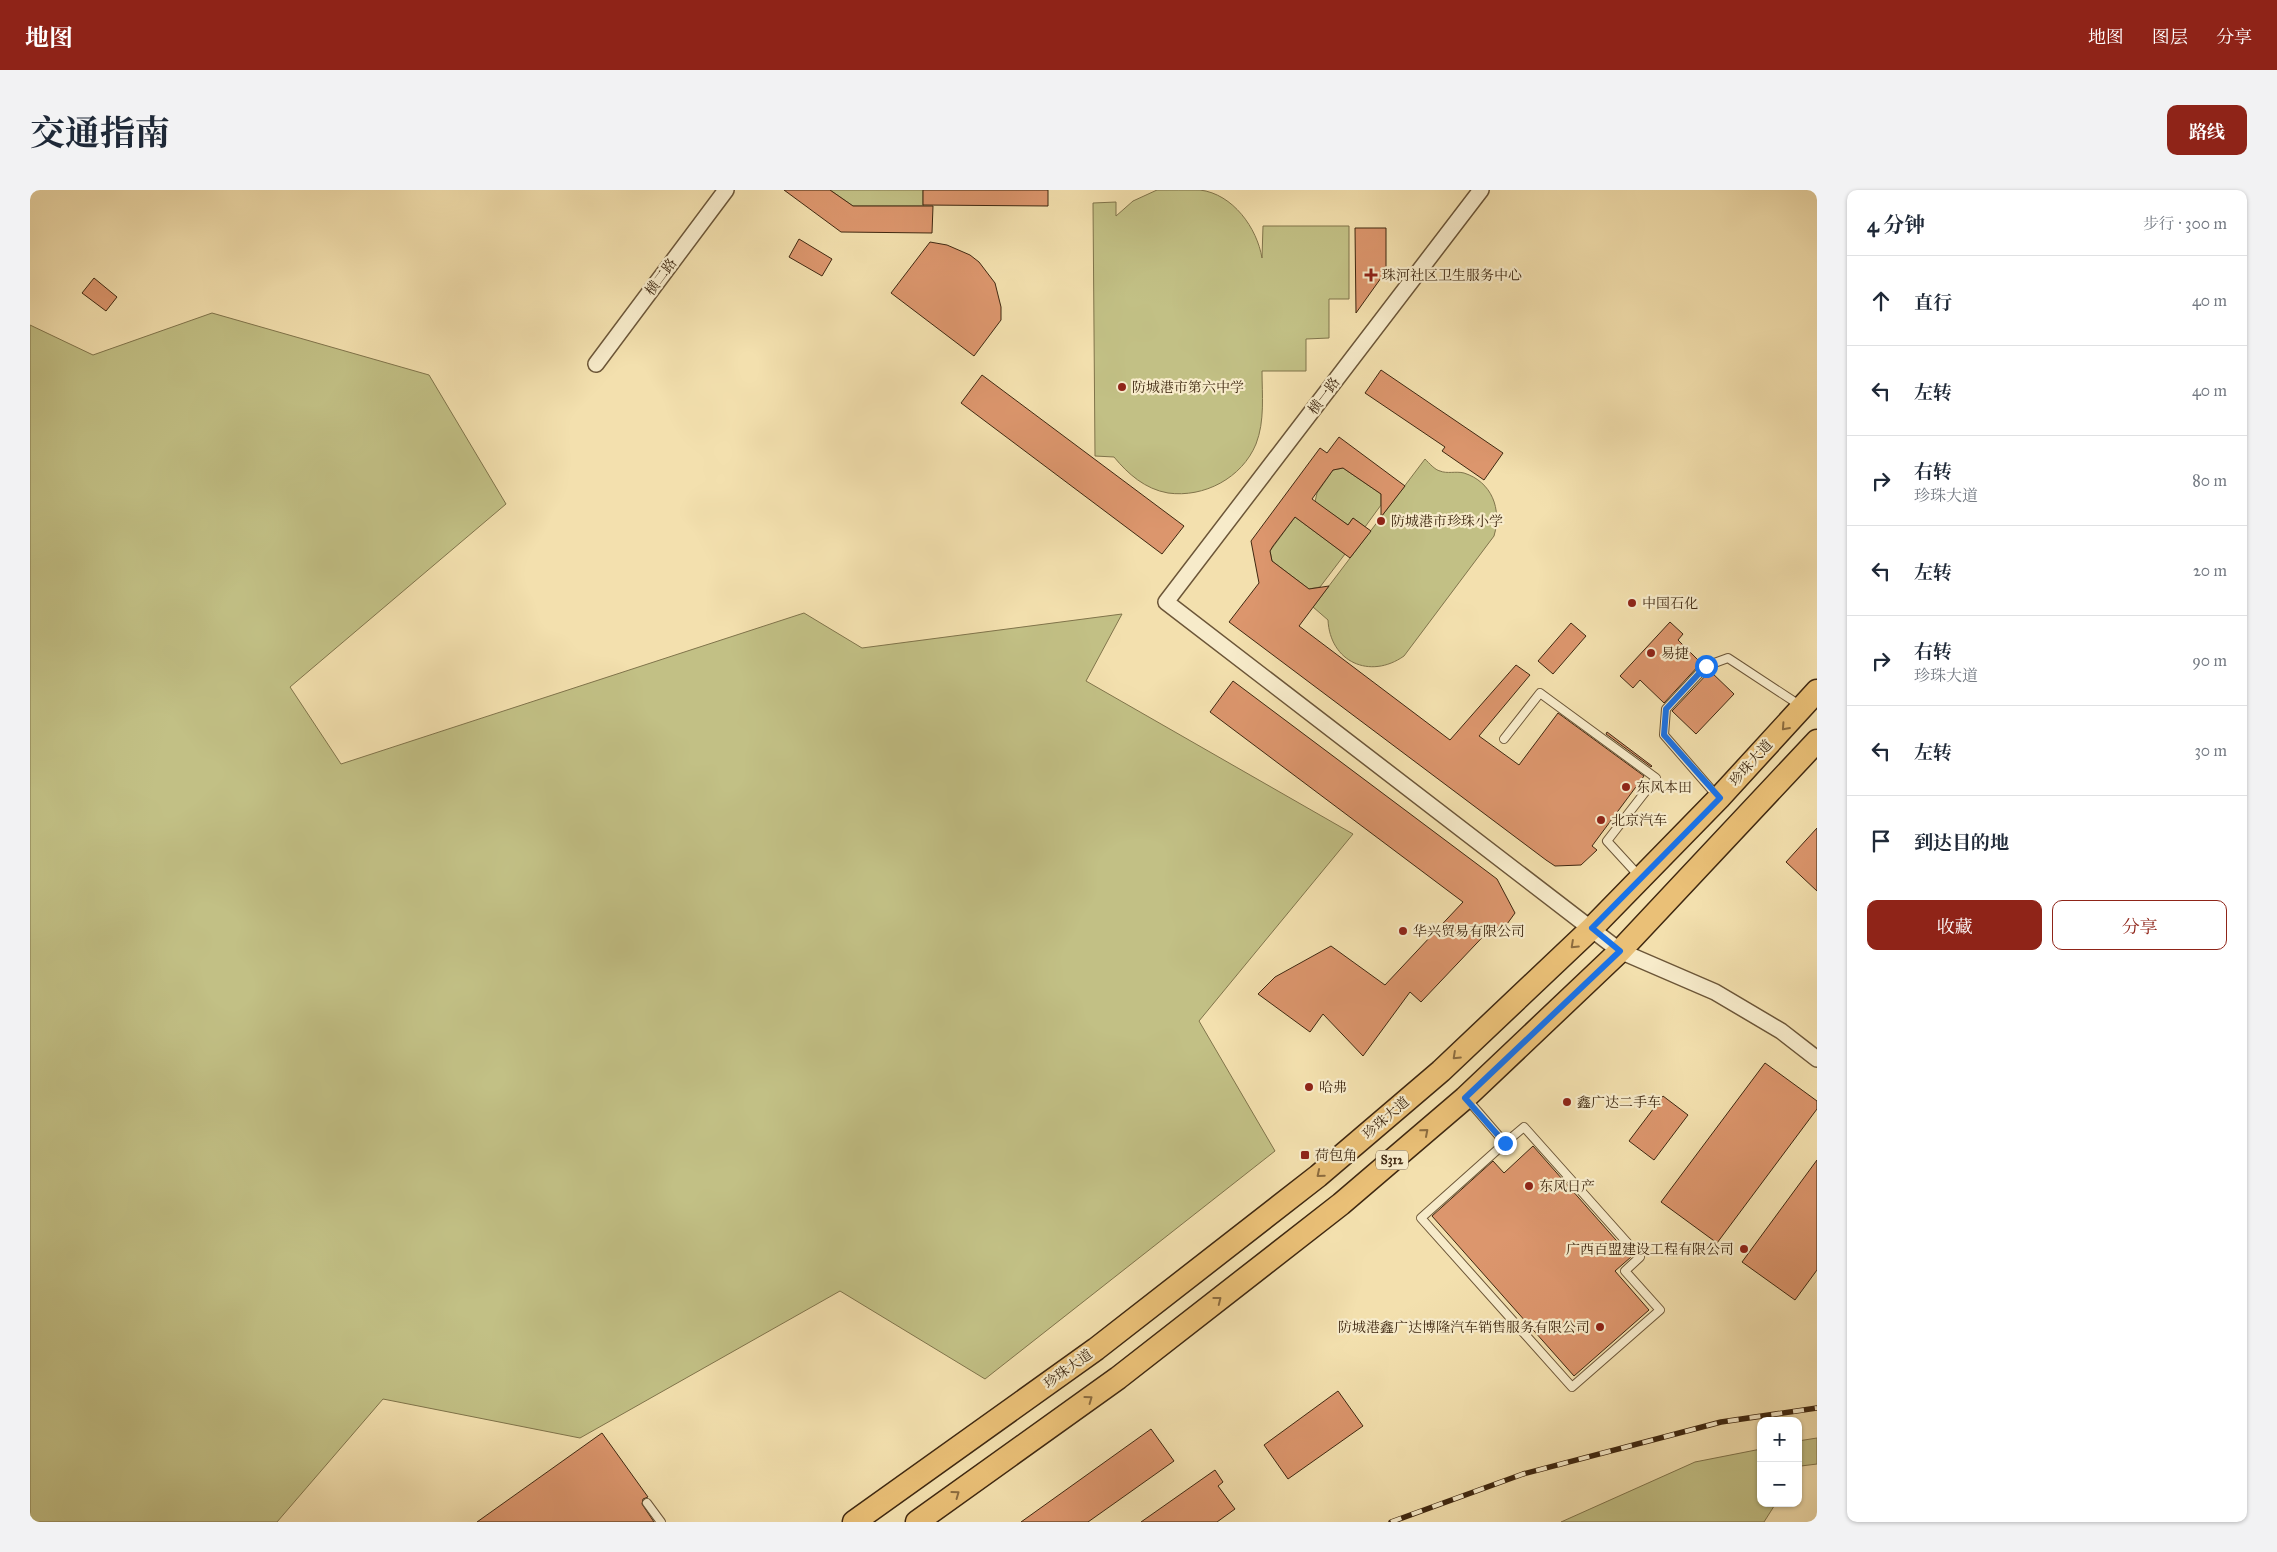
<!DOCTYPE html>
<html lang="zh">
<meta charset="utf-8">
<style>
:root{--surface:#fff;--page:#f2f2f3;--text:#1f2937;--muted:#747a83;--line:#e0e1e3;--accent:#8f2418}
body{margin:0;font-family:"IM FELL Great Primer","Noto Serif SC",serif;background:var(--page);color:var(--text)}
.controls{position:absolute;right:15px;bottom:15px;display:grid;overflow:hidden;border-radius:10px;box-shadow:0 1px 4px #0004}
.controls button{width:45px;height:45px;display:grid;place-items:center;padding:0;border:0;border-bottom:1px solid var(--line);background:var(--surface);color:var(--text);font:25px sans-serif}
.stop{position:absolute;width:15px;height:15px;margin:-11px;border:4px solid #1a73e8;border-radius:50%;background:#fff}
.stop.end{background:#1a73e8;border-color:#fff;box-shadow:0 1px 5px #0008}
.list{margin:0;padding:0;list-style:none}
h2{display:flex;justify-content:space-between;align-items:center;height:65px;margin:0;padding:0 20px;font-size:21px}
h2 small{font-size:16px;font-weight:400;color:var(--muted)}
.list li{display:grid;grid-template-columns:32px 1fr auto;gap:15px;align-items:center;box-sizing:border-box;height:90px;padding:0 20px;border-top:1px solid var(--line)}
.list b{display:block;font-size:19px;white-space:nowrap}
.list p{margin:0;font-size:16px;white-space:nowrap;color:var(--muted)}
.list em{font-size:16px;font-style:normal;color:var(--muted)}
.actions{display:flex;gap:10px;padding:15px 20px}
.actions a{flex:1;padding:11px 0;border:1px solid var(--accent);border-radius:10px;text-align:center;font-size:18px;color:var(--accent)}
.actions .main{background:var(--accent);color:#fff}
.icon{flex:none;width:28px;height:28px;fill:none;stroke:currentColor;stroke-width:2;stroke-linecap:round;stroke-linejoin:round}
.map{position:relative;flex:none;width:1787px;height:1332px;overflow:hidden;border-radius:10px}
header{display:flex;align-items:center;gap:30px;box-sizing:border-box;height:70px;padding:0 25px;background:var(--accent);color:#fff}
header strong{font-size:24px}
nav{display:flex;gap:28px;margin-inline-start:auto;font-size:18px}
.intro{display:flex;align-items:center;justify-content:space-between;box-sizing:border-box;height:120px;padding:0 30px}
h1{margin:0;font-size:35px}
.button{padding:12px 22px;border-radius:10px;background:var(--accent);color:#fff;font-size:18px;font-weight:700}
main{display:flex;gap:30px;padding:0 30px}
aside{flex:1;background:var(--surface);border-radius:10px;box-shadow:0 1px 4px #0004}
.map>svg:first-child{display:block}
.green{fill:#c2c085;stroke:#80744b}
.building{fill:#dc966d;stroke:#3f2811}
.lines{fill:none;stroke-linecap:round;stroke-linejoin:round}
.lane-casing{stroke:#6c5638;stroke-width:10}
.street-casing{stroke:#6c5638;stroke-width:18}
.primary-casing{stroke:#3f2811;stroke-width:25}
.lane{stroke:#f7ebca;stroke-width:8}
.street{stroke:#f7ebca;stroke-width:15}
.primary{stroke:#eac077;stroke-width:22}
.rail-casing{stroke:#3f2811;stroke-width:5.5}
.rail{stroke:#f7ebca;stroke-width:4;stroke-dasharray:11;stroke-linecap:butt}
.oneway{stroke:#8c6c3f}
.route{stroke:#1a73e8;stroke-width:6}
.poi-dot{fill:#8f2418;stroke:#f7ebca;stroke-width:2}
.labels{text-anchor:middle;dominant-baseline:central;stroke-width:4.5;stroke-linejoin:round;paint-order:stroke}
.shield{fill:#f7ebca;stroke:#766248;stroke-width:1}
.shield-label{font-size:12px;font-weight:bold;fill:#3f2811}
.poi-label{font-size:14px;fill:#3f2811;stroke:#f7ebca;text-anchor:start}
.street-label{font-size:14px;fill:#3f2811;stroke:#f7ebca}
</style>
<header>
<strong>地图</strong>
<nav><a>地图</a><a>图层</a><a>分享</a></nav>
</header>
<div class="intro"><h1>交通指南</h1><a class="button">路线</a></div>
<main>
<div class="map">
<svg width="1787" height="1332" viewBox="0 0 1787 1332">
<rect width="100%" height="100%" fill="#f3e0ae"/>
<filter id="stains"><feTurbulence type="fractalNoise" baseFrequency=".004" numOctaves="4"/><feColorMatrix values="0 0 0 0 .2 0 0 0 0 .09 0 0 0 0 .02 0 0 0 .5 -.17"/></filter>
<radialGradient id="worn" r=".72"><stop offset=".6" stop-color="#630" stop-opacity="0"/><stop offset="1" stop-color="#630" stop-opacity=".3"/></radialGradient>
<g class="green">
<path d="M 800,0 L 893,0 L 893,16 L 823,16 Z"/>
<path d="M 1127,0 C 1141,0 1156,0 1170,0 C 1203,4 1227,38 1232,68 L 1233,36 L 1319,36 L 1319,109 L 1299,109 L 1299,148 L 1276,149 L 1276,181 L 1232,181 C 1232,205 1235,231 1226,254 C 1212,288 1174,308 1138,303 C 1115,299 1098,284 1084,267 L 1065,266 L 1063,13 L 1086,12 L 1086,26 L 1103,11 Z"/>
<path d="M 182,123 L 399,185 L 476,314 L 260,497 L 311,574 L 774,423 L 832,458 L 1092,424 L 1056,491 L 1323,644 L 1169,831 L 1245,961 L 955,1189 L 810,1101 L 550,1248 L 353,1209 L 247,1332 L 0,1332 L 0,135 L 63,165 Z"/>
<path d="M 1395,269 C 1399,273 1405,280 1410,281 C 1417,284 1426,281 1434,283 C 1462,292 1472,319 1464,346 L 1374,466 C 1340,490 1300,472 1298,430 L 1283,417 Z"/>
<path d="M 1313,278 L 1351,304 L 1351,315 L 1335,337 L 1323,328 L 1318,335 L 1285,312 L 1287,303 L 1303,280 Z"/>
<path d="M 1265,327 L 1315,364 L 1290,397 L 1279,399 L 1242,371 L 1240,361 Z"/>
<path d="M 1787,1248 L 1787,1274 L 1771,1276 L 1768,1280 L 1768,1251 Z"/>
<path d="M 1731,1259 L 1731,1313 L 1746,1313 L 1734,1332 L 1531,1332 L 1665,1272 Z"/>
</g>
<g class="building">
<path d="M 754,0 L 800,0 L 823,16 L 903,16 L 902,43 L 811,42 Z"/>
<path d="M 893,0 L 1018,0 L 1018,16 L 893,15 Z"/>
<path d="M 1325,38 L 1356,38 L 1356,81 L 1326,123 Z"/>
<path d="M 769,49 L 802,69 L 792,86 L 759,67 Z"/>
<path d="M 900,52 L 917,55 L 940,65 L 949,72 L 965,93 L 971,117 L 971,130 L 944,166 L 861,103 Z"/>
<path d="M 64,88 L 87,107 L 76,121 L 52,103 Z"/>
<path d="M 1351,180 L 1473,263 L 1454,290 L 1412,261 L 1415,257 L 1335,203 Z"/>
<path d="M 952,185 L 1154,336 L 1132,364 L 931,213 Z"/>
<path d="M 1309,247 L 1375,296 L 1351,327 L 1351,304 L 1313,278 L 1303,280 L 1282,309 L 1318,335 L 1323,328 L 1341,341 L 1320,368 L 1265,327 L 1243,356 L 1240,361 L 1242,371 L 1279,399 L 1299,396 L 1269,436 L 1420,550 L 1486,475 L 1500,485 L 1449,546 L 1489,575 L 1528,523 L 1614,586 L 1562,656 L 1567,660 L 1551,675 L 1525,676 L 1516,670 L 1199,432 L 1229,393 L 1221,351 L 1290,258 L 1297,263 Z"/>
<path d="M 1640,432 L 1653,444 L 1648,450 L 1671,473 L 1634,513 L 1610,490 L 1603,498 L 1590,486 Z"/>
<path d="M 1541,433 L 1556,446 L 1523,484 L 1508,471 Z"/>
<path d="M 1680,481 L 1704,504 L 1666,544 L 1642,521 Z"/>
<path d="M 1203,491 L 1467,689 L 1485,723 L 1472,741 L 1464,735 L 1391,812 L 1380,802 L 1333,866 L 1293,824 L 1280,842 L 1228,804 L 1245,787 L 1301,756 L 1355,795 L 1433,712 L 1180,522 Z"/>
<path d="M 1577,542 L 1622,576 L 1621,577 L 1576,544 Z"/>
<path d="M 1787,638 L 1787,701 L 1756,672 Z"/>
<path d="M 1735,873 L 1787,911 L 1787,919 L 1687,1053 L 1631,1012 Z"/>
<path d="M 1633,906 L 1658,925 L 1624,970 L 1599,951 Z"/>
<path d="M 1503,956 L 1601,1067 L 1585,1081 L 1619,1120 L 1544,1186 L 1402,1026 L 1463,971 L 1474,983 Z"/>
<path d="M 1787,970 L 1787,1080 L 1765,1110 L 1712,1072 Z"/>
<path d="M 1308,1201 L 1333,1236 L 1258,1289 L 1234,1255 Z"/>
<path d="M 1121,1239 L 1144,1271 L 1058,1332 L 991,1332 Z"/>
<path d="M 572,1243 L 618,1307 L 613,1309 L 612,1314 L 624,1332 L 447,1332 Z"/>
<path d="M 1185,1280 L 1193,1292 L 1188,1296 L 1205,1319 L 1187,1332 L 1111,1332 Z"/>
</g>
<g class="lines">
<defs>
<g id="lane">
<path d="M 1474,549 L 1510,503 L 1626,588 L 1577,651 L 1610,687"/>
<path d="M 1687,606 L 1634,545 L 1636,519 L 1676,476 L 1698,468 L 1771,516"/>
<path d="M 1437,909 L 1475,953 L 1391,1028 L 1542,1197 L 1630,1120 L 1595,1081 L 1610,1067 L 1494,937 L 1475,953"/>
<path d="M 617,1313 L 631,1332"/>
</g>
<g id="street">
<path d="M 1451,0 L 1136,412 L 1590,761 L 1685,802 L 1751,841 L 1787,869"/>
<path d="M 566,174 L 696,0"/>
</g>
<g id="primary">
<path d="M 824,1332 L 1066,1159 L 1288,986 L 1411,881 L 1562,738 L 1689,608 L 1787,501"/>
<path d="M 887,1332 L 1088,1188 L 1311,1014 L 1435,908 L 1590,761 L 1787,551"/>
</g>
</defs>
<use href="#lane" class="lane-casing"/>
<use href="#street" class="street-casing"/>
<use href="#primary" class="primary-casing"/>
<use href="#lane" class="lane"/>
<use href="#street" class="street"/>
<use href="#primary" class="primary"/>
<defs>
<path id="rail" d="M 1361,1332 L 1493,1284 L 1691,1232 L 1787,1218"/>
</defs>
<use href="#rail" class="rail-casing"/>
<use href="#rail" class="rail"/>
</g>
<defs><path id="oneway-chevron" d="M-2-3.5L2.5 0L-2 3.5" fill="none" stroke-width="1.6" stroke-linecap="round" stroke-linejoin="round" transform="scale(1.25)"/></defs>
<g class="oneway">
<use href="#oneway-chevron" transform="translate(1755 537) rotate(132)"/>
<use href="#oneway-chevron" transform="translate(1544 755) rotate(137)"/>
<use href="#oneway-chevron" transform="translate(1426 866) rotate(137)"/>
<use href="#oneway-chevron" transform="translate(1395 942) rotate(-41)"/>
<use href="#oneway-chevron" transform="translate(1290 984) rotate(140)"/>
<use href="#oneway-chevron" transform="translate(1188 1110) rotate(-38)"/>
<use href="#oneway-chevron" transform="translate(1059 1209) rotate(-36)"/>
<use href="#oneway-chevron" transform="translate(926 1304) rotate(-36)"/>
</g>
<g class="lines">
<path class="route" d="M 1475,953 L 1435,908 L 1590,761 L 1562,738 L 1690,608 L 1634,545 L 1636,519 L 1676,476"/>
</g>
<g class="poi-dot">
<path d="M1338.5 77.5h5v5h5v5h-5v5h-5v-5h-5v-5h5z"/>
<circle cx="1092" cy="197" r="5"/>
<circle cx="1351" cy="331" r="5"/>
<circle cx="1602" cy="413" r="5"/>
<circle cx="1621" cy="463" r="5"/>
<circle cx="1596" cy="597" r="5"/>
<circle cx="1571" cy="630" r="5"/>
<circle cx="1373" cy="741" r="5"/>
<circle cx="1279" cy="897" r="5"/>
<circle cx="1537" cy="912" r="5"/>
<rect x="1270" y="960" width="10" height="10" rx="2.5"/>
<circle cx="1499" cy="996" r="5"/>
<circle cx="1714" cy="1059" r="5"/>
<circle cx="1570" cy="1137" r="5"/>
</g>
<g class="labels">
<rect class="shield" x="1346" y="960.5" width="32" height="19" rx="4"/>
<g class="shield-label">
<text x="1362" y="970">S312</text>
</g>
<g class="poi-label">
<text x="1352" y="85">珠河社区卫生服务中心</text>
<text x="1102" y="197">防城港市第六中学</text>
<text x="1361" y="331">防城港市珍珠小学</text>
<text x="1612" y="413">中国石化</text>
<text x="1631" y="463">易捷</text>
<text x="1606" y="597">东风本田</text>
<text x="1581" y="630">北京汽车</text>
<text x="1383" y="741">华兴贸易有限公司</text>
<text x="1289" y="897">哈弗</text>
<text x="1547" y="912">鑫广达二手车</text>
<text x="1285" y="965">荷包角</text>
<text x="1509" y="996">东风日产</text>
<text x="1704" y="1059" text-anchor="end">广西百盟建设工程有限公司</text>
<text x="1560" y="1137" text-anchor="end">防城港鑫广达博隆汽车销售服务有限公司</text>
</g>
<g class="street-label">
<text transform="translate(631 87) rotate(-53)">横二路</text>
<text transform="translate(1294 206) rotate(-53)">横一路</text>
<text transform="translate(1721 573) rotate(-48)">珍珠大道</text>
<text transform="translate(1356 928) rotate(-41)">珍珠大道</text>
<text transform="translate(1038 1179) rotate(-36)">珍珠大道</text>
</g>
</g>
<rect width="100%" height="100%" filter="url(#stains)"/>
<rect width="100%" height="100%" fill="url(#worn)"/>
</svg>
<div class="controls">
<button>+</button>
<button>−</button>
</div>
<div class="stop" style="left:1676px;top:476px"></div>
<div class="stop end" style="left:1475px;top:953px"></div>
</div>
<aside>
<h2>4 分钟<small>步行 · 300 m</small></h2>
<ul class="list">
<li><svg class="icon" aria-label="ahead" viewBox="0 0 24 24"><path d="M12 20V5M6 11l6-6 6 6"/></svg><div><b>直行</b></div><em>40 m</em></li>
<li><svg class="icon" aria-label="left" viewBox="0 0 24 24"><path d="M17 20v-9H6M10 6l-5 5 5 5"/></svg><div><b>左转</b></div><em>40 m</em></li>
<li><svg class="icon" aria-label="right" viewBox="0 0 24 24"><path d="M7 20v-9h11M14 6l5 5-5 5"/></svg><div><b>右转</b><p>珍珠大道</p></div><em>80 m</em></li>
<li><svg class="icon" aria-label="left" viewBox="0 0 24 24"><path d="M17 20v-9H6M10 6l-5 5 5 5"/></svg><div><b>左转</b></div><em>20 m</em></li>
<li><svg class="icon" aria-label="right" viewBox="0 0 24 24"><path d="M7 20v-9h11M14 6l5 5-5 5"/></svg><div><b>右转</b><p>珍珠大道</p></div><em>90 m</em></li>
<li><svg class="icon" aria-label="left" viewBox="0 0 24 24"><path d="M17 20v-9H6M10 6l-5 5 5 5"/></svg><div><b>左转</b></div><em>30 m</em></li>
<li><svg class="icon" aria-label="arrive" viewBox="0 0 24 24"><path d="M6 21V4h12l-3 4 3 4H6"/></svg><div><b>到达目的地</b></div></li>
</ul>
<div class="actions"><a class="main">收藏</a><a>分享</a></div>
</aside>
</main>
